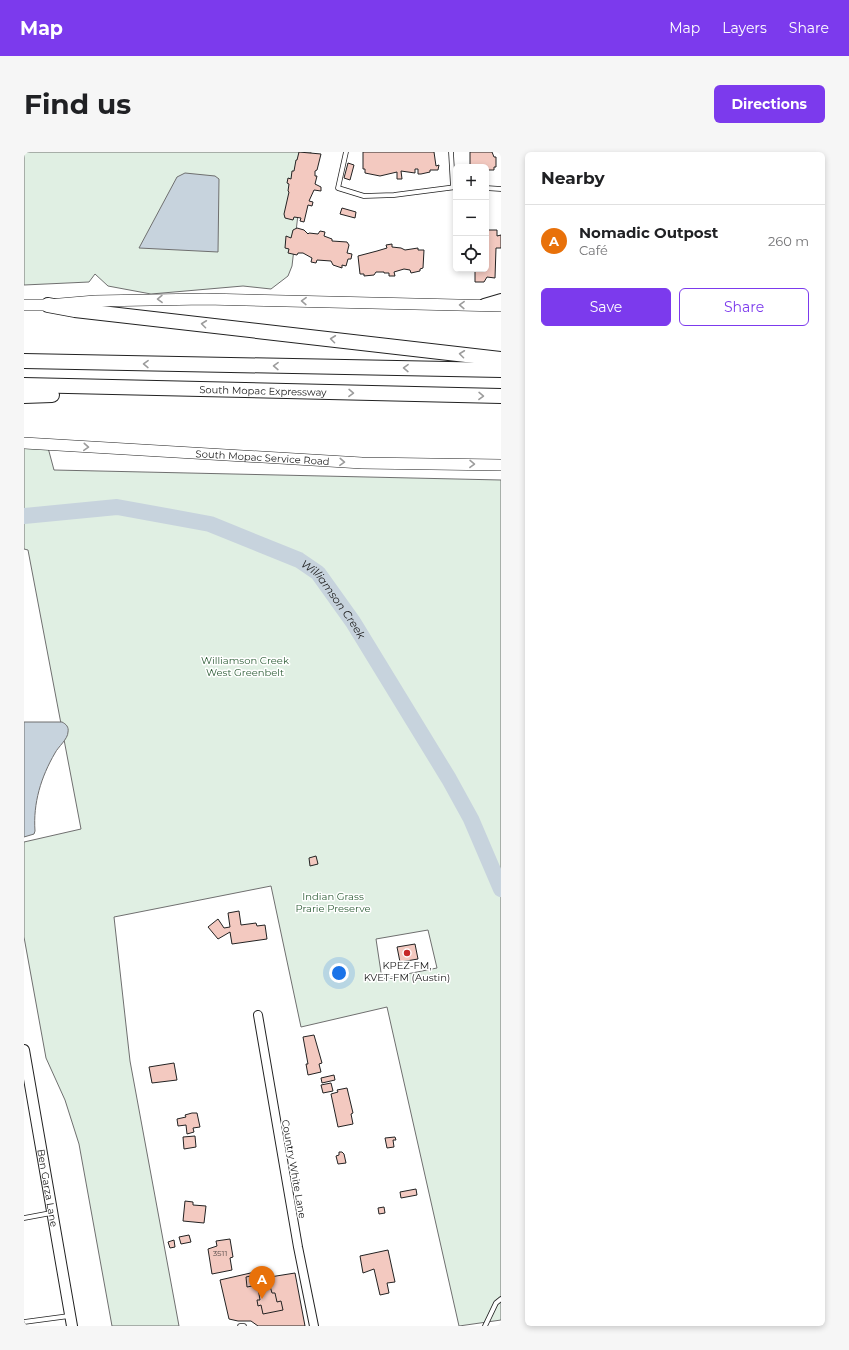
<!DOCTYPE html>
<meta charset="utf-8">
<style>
:root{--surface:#fff;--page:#f6f6f6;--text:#202124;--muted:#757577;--line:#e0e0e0;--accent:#7c3aed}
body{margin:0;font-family:Montserrat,sans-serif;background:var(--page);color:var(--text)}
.controls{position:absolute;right:12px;top:12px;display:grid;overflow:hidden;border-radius:6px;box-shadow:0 2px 6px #0003}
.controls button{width:36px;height:36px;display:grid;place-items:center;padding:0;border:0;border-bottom:1px solid var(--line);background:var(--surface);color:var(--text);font:20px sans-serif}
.you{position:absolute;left:315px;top:821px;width:14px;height:14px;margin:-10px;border:3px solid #fff;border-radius:50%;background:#1a73e8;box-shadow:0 0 0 6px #1a73e833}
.badge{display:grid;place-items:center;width:26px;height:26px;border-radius:50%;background:var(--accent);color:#fff;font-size:13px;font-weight:700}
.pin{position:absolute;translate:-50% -33px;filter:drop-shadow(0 1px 2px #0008)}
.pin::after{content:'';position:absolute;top:21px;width:14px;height:12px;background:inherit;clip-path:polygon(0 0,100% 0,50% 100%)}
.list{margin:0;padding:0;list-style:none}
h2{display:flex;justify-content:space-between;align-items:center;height:52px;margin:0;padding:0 16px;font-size:17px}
h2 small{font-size:13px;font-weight:400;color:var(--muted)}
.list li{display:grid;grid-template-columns:26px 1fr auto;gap:12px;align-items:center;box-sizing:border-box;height:72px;padding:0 16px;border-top:1px solid var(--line)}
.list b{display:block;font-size:15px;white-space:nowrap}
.list p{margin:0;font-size:13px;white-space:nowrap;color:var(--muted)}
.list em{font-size:13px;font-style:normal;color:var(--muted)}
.actions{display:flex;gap:8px;padding:12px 16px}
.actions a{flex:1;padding:9px 0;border:1px solid var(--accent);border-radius:6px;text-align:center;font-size:14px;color:var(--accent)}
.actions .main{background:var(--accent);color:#fff}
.icon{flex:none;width:22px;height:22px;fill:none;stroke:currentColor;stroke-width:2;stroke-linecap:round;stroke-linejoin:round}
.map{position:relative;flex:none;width:477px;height:1174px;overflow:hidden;border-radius:6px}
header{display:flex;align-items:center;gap:24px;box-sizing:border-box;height:56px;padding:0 20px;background:var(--accent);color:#fff}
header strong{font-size:19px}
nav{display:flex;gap:22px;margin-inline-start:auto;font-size:14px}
.intro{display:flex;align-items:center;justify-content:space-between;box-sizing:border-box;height:96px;padding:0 24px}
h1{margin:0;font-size:28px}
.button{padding:10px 18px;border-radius:6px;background:var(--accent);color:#fff;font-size:14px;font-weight:700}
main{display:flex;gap:24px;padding:0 24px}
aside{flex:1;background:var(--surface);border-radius:6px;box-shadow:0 2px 6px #0003}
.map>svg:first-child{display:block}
.green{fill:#e0efe3;stroke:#6f6f6f;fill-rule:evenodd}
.water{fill:#c7d3dd;stroke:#6f6f6f}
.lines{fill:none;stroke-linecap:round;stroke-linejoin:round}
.river{stroke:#c7d3dd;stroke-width:16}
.building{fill:#f3c9c0;stroke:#222}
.service-casing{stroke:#222;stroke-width:5.5}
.minor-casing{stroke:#222;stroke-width:10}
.tertiary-casing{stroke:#222;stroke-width:12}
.secondary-casing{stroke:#222;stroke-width:12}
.motorway-casing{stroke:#222;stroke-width:16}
.service{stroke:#fff;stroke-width:4}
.minor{stroke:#fff;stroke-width:8}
.tertiary{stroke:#fff;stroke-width:10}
.secondary{stroke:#fff;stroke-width:11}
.motorway{stroke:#fff;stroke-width:14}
.oneway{stroke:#9c9c9c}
.poi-dot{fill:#c62828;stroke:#fff;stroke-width:1.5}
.labels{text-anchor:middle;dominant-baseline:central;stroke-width:3;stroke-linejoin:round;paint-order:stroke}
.number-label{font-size:8px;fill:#564c4a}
.street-label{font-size:10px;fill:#222;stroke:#fff}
.park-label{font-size:10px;fill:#2f5e38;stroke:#fff}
.poi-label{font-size:10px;fill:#222;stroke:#fff}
.water-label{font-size:11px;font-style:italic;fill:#222;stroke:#fff}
</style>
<header>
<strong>Map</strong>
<nav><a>Map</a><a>Layers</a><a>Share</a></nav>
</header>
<div class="intro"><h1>Find us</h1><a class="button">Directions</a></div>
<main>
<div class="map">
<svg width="477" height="1174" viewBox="0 0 477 1174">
<rect width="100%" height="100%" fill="#fff"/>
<g class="green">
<path d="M 0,0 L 287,0 L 278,28 L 268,114 L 264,124 L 247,137 L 219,134 L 127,142 L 84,134 L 71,122 L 65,130 L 0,133 Z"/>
<path d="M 0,291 L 23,292 L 30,318 L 477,328 L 477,1168 L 435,1174 L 363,855 L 277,875 L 247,734 L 90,765 L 106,909 L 155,1174 L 88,1174 L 55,992 L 41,948 L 22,906 L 0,785 L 0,690 L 57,677 L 4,398 L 0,397 ZM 404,778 L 413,816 L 358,827 L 352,787 Z"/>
</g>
<g class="water">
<path d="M 161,21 L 191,24 L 195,27 L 194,100 L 115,96 L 153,25 Z"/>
<path d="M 0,570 L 38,570 C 42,572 45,575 44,580 C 44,587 34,595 31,601 C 17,625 9,651 11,679 L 10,682 L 0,685 Z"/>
</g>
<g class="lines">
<path class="river" id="s1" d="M 0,364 L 93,355 L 186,372 L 275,408 L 294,421 L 329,470 L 425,627 L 447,667 L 477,737"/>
</g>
<g class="building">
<path d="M 275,0 L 297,2 L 293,18 L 291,19 L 291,24 L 293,24 L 291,32 L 297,35 L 297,39 L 290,38 L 285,49 L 289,50 L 288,54 L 284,53 L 280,70 L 276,69 L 277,66 L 270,65 L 269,68 L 261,66 L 260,62 L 265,40 L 264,39 L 265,32 L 263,31 L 264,26 L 267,27 L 268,19 L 270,19 L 272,8 L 273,8 Z"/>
<path d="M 339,0 L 410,0 L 412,14 L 415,13 L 414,18 L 406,18 L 406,20 L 397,22 L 394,22 L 394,17 L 391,17 L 391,21 L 377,19 L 378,27 L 373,27 L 373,20 L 356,24 L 341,21 L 341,17 L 339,17 Z"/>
<path d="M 446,0 L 468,0 L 470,5 L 472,5 L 472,15 L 470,15 L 470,18 L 462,18 L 462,21 L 462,15 L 448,15 L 446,13 Z"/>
<path d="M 324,11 L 330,13 L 326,28 L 320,26 Z"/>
<path d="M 318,56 L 332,60 L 331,66 L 316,62 Z"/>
<path d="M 273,76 L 280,78 L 284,82 L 285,81 L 294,82 L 296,79 L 301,80 L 300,84 L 308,87 L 308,89 L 323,90 L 325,93 L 323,101 L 328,102 L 327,107 L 324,107 L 322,114 L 318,113 L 318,116 L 309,113 L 307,109 L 293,108 L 292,111 L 287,110 L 288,106 L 279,101 L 274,101 L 273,103 L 264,101 L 265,97 L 261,96 L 262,84 L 267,86 L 269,78 Z"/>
<path d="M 462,78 L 473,78 L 473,84 L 477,83 L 477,96 L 472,96 L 471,126 L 463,125 L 460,130 L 451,130 L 451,117 L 462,117 Z"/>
<path d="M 368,92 L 368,95 L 377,96 L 381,98 L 394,96 L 394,98 L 400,98 L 399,116 L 396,117 L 396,119 L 387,121 L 386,118 L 380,117 L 370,120 L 371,124 L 365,124 L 365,121 L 360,121 L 360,120 L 352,120 L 350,123 L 340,124 L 340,122 L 336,122 L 334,104 L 353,99 L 363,96 L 362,93 Z"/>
<path d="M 292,704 L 294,712 L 286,714 L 285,706 Z"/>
<path d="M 215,759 L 217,773 L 232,771 L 233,774 L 241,773 L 243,787 L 208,792 L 206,780 L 194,787 L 184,775 L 194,767 L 200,776 L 206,775 L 204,761 Z"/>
<path d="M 391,792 L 394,807 L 376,810 L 373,795 Z"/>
<path d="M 290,883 L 298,911 L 295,912 L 297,920 L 284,923 L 282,912 L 284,912 L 279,885 Z"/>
<path d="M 150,911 L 153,928 L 128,931 L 125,915 Z"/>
<path d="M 310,923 L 311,928 L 298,931 L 297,926 Z"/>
<path d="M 307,931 L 309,939 L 299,941 L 297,933 Z"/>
<path d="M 323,936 L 329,961 L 327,962 L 329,972 L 314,975 L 307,942 L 314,940 L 313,938 Z"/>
<path d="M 168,961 L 173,961 L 176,975 L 169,976 L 170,980 L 163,982 L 162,973 L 154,974 L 153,967 L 162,965 L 161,963 Z"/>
<path d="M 171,984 L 172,995 L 160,997 L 159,985 Z"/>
<path d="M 371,985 L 372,988 L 369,988 L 370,995 L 363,996 L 361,986 Z"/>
<path d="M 315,1000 L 318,1000 L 320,1002 L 322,1011 L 314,1012 L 312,1004 L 315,1003 Z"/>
<path d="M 392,1037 L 393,1043 L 377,1046 L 376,1040 Z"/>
<path d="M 161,1049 L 169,1050 L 169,1053 L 182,1054 L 180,1071 L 159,1069 Z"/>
<path d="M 360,1055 L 361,1061 L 355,1062 L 354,1056 Z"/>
<path d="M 165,1083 L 167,1090 L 157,1092 L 155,1085 Z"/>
<path d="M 206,1087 L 209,1105 L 206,1106 L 208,1118 L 188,1122 L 184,1097 L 193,1094 L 192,1089 Z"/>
<path d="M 150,1088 L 151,1095 L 146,1096 L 144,1090 Z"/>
<path d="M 364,1098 L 371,1130 L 363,1131 L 365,1141 L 356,1143 L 350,1117 L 339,1121 L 336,1104 Z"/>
<path d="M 244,1117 L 246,1125 L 271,1121 L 281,1174 L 234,1174 L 227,1169 L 214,1169 L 205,1167 L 196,1128 Z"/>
<path d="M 231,1123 L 233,1133 L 223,1135 L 222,1125 Z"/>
<path d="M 246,1134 L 248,1141 L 251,1141 L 253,1150 L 257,1149 L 259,1158 L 239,1162 L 237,1153 L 234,1154 L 233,1148 L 236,1148 L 234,1136 Z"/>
</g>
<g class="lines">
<defs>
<g id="service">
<path d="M 322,0 L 314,36 L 340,44 L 370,43 L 432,35"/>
<path d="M 427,0 L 429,35"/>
<path d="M 462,36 L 477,37"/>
<path d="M 0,1066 L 27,1061"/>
<path d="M 0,1170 L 45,1164"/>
<path d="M 216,1174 L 220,1174"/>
<path d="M 461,1174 L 472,1151 L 477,1147"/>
</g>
<path id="minor" d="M 234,863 L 274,1095 L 290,1174"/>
<g id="tertiary">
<path d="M 460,152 L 477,147"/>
<path id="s2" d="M 0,898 L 48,1174"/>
</g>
<g id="secondary">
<path d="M 0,153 L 24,153 L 71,149 L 181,147 L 477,154"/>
<path id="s3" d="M 0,291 L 338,311 L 477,313"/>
</g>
<g id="motorway">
<path d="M 24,153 L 51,158 L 477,207"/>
<path d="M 0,209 L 477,218"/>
<path id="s4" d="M 0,233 L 477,244"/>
<path d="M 0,244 L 28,243"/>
</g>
</defs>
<use href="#service" class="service-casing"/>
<use href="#minor" class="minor-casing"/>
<use href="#tertiary" class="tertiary-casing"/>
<use href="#secondary" class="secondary-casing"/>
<use href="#motorway" class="motorway-casing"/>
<use href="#service" class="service"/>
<use href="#minor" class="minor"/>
<use href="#tertiary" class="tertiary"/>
<use href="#secondary" class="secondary"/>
<use href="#motorway" class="motorway"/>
</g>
<defs><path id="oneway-chevron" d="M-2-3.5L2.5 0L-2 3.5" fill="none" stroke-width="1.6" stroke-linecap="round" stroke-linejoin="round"/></defs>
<g class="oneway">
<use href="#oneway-chevron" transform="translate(136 147) rotate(179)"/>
<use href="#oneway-chevron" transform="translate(280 149) rotate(-178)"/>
<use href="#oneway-chevron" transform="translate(438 153) rotate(-178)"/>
<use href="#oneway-chevron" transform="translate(180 172) rotate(-173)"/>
<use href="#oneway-chevron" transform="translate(309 187) rotate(-173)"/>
<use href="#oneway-chevron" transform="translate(438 202) rotate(-173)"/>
<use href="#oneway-chevron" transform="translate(122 212) rotate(-179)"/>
<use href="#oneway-chevron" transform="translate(252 214) rotate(-179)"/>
<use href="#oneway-chevron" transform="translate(382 216) rotate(-179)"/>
<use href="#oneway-chevron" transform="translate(327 241) rotate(1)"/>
<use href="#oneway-chevron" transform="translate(457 244) rotate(1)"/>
<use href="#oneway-chevron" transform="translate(62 295) rotate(4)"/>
<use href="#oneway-chevron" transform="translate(318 310) rotate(3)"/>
<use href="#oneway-chevron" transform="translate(448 312) rotate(1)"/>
</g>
<circle class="poi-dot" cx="383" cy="801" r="4"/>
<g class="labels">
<g class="number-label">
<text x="196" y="1101">3511</text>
</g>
<g class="street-label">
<text stroke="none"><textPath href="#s4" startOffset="239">South Mopac Expressway</textPath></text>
<text stroke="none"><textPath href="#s3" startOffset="239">South Mopac Service Road</textPath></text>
<text transform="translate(270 1017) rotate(80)">Country White Lane</text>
<text stroke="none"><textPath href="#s2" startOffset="140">Ben Garza Lane</textPath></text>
</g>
<g class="park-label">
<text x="221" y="508">Williamson Creek<tspan x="221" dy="12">West Greenbelt</tspan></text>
<text x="309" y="744">Indian Grass<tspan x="309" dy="12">Prarie Preserve</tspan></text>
</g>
<g class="poi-label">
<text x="383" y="813">KPEZ-FM,<tspan x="383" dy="12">KVET-FM (Austin)</tspan></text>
</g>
<g class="water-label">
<text stroke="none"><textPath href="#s1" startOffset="337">Williamson Creek</textPath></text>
</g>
</g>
</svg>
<div class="controls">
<button>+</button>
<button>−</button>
<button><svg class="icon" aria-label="locate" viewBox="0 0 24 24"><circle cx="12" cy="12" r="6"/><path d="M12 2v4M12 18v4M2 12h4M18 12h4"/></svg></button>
</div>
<div class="you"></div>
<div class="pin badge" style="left:238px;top:1147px;background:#e8710a">A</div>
</div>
<aside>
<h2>Nearby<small></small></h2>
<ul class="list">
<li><span class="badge" style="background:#e8710a">A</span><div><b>Nomadic Outpost</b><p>Café</p></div><em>260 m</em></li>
</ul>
<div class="actions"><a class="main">Save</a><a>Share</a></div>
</aside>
</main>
